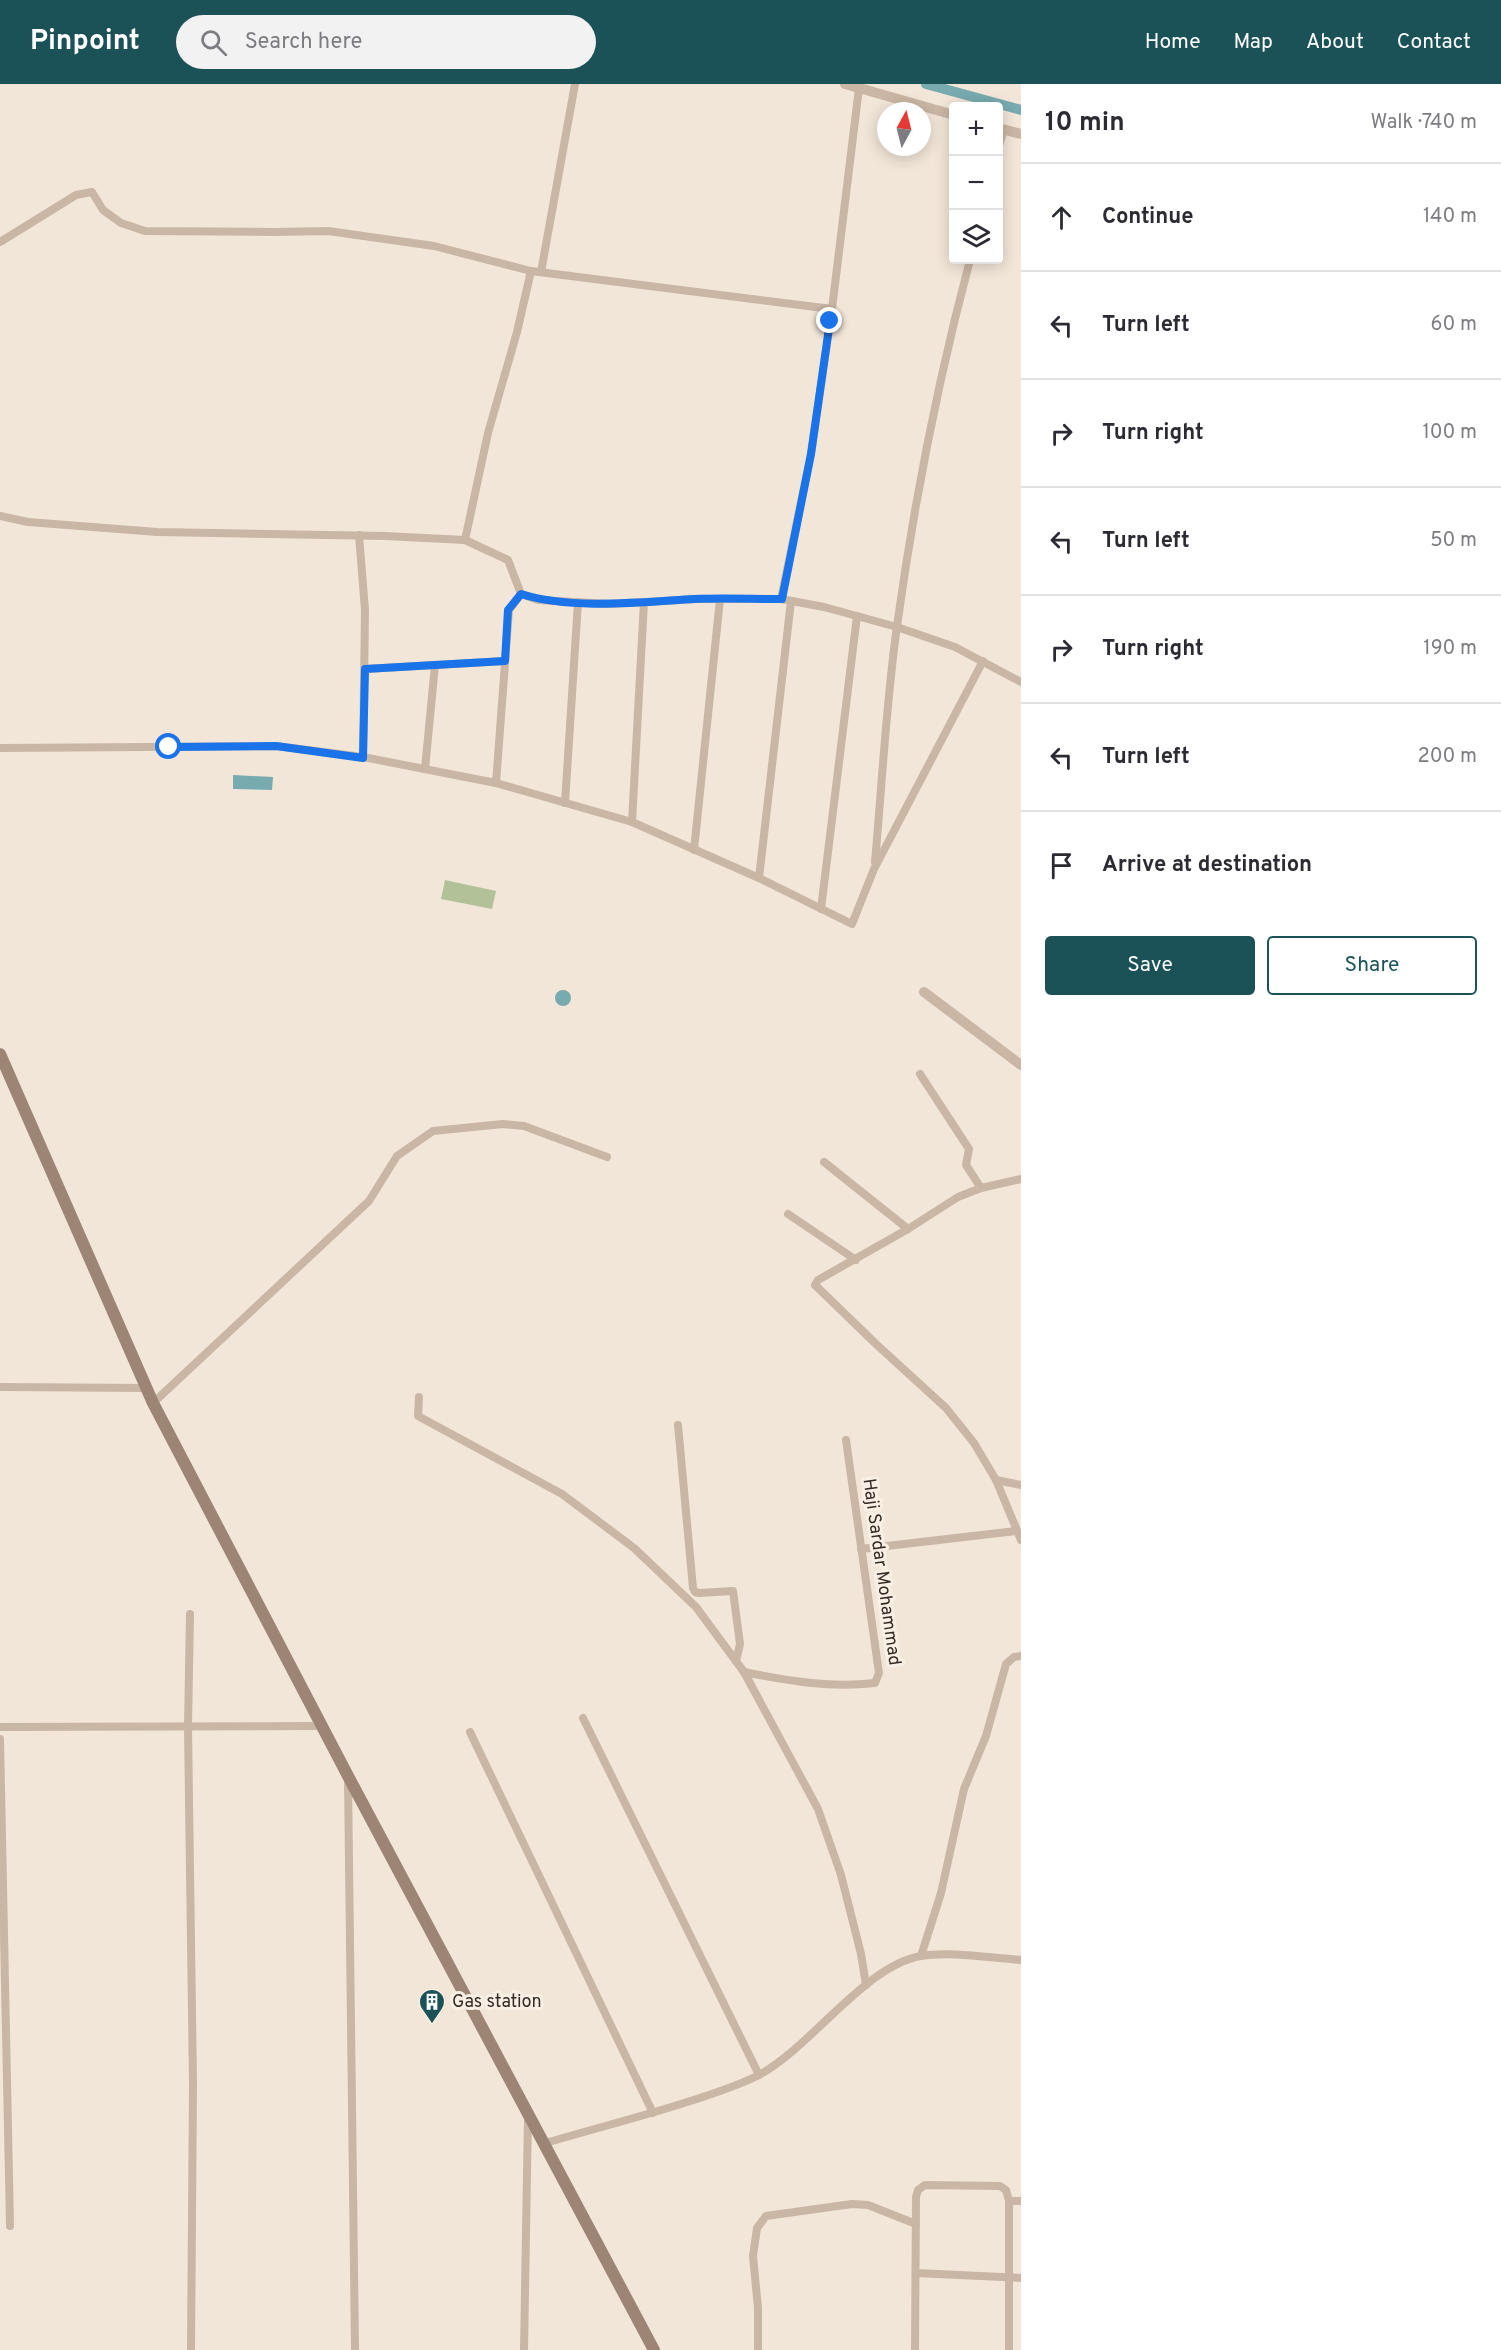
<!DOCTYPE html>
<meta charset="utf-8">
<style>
:root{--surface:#fff;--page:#f2f2f3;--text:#2b2b33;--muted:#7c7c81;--line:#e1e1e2;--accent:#1b5257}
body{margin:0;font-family:Overpass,sans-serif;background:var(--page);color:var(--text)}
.controls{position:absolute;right:18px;top:18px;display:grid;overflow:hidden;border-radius:6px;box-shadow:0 3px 15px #0003}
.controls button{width:54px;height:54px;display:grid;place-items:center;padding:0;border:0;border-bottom:2px solid var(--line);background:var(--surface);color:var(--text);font:30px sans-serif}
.compass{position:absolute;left:877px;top:18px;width:54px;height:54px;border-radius:50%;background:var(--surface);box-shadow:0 3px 15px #0003;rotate:7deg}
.stop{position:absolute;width:18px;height:18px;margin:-14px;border:4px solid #1a73e8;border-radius:50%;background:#fff}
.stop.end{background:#1a73e8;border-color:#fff;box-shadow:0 2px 6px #0008}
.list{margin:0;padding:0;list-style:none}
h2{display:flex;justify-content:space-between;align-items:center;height:78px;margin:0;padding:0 24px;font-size:26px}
h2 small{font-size:20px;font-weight:400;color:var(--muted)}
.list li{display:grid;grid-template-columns:39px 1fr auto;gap:18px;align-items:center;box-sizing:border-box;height:108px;padding:0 24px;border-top:2px solid var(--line)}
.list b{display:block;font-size:22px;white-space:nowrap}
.list em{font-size:20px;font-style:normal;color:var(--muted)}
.actions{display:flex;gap:12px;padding:18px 24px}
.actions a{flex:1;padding:14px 0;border:2px solid var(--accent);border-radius:6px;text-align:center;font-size:21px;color:var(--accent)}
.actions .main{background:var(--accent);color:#fff}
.icon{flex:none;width:33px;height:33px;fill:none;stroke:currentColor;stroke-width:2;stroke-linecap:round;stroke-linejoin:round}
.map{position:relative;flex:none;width:1021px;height:2266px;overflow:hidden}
header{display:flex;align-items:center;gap:36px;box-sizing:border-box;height:84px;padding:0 30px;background:var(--accent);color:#fff}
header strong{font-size:28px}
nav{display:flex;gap:33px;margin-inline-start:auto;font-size:21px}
.search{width:420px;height:54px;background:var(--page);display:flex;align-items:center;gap:15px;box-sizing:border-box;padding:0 21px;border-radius:33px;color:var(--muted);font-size:22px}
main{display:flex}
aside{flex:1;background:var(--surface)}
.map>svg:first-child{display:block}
.green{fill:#b2c198}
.water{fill:#77abaf}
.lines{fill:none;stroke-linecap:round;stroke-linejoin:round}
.canal{stroke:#77abaf;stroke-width:10}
.minor{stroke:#cab6a4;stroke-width:8}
.tertiary{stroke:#cab6a4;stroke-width:10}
.secondary{stroke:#9d8576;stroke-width:12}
.route{stroke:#1a73e8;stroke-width:8}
.labels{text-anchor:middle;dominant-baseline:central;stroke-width:6;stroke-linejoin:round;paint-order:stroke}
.street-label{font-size:18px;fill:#352b26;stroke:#f9f0e5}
.poi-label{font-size:18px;fill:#352b26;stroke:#f9f0e5;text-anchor:start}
</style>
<header>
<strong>Pinpoint</strong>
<div class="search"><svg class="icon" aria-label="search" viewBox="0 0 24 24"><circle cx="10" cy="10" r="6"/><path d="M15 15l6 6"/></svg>Search here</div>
<nav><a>Home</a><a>Map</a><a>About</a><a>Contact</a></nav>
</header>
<main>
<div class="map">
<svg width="1021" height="2266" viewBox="0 0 1021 2266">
<rect width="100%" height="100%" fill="#f2e6d8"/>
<path class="green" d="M 445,796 L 496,807 L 492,825 L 441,815 Z"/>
<g class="water">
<path d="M 233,691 L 273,693 L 272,706 L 233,705 Z"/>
<circle cx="563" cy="914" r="8"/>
</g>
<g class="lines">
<path class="canal" d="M 926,0 L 1021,26"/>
<g class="minor">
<path d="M 998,65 L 1004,45"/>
<path d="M 0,158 L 76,111 L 92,108 L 103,126 L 121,139 L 145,147 L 274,148 L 328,147 L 434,162 L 531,187 L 832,225"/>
<path d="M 541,188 L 575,0"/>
<path d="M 0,432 L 28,438 L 157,448 L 385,452 L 465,456 L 508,476 L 521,510 L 538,516 L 610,520 L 697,515 L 781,515 L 824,523 L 897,543 L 955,563 L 1021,598"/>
<path d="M 359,451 L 365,526 L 363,673"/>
<path d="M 465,456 L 488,349 L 517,248 L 531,187"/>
<path d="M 781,515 L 811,370 L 832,225 L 859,4"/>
<path d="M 365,585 L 505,577"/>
<path d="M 0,664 L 276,662 L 363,673 L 496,699 L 632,738 L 759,794 L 852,840 L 874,785 L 983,577"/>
<path d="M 425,685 L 435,581"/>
<path d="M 496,699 L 509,526 L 521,510"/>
<path d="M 565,719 L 578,518"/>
<path d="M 632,738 L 644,518"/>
<path d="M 694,766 L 720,515"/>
<path d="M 875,778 C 882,700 886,620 897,542 C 914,419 938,296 970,176"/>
<path d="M 759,794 L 791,517"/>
<path d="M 821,825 L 857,532"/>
<path d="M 920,990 L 969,1065 L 966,1081 L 981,1104"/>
<path d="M 824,1078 L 908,1145"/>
<path d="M 1021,1095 L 981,1104 L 958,1113 L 908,1145 L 818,1196 L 815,1201 L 876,1260 L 946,1324 L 974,1359 L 996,1396 L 1021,1456"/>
<path d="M 788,1130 L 856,1176"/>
<path d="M 0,1303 L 147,1304"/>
<path d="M 419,1313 L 418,1332 L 562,1410 L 634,1464 L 696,1523 L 744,1588 L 818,1725 L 841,1791 L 861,1870 L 866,1901"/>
<path d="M 153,1319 L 369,1117 L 397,1072 L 433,1047 L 503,1040 L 524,1042 L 607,1073"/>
<path d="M 678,1341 L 693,1504 L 695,1508 L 699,1509 L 733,1507 L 740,1560 L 736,1577"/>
<path d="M 996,1396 L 1021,1401"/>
<path d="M 861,1465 L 1016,1447"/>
<path d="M 190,1530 L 188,1643 L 193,2000 L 191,2266"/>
<path d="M 744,1588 C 788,1597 830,1604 875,1599 L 879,1589 L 846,1356"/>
<path d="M 583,1634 L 759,1991"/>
<path d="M 0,1643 L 323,1642"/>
<path d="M 470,1648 L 653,2029"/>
<path d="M 0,1655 L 10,2142"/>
<path d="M 348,1695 L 355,2266"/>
<path d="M 921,1872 L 941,1809 L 964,1705 L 986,1652 L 1006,1580 L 1014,1573 L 1021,1572"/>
<path d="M 545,2059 C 590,2046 636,2034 681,2020 C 706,2012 733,2004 757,1992 C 810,1965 865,1881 921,1872 C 951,1867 990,1874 1021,1876"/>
<path d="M 1009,2117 L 1021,2117"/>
<path d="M 916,2189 L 1021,2194"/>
<path d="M 524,2266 L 528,2032"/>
<path d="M 758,2266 L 758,2224 L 753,2172 L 757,2144 L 766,2132 L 852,2120 L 868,2121 L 916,2140"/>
<path d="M 915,2266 L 916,2113 L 918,2106 L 925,2101 L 1000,2102 L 1006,2106 L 1009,2117 L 1009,2266"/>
</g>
<g class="tertiary">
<path d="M 845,0 L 954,31"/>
<path d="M 998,44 L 1021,50"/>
<path d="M 924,908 L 1021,981"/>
</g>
<path class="secondary" d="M 0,970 L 153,1319 L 348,1692 L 654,2266"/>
</g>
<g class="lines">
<path class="route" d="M 169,663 L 276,662 L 363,674 L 365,585 L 505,577 L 508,526 L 521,510 C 571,526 642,518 694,515 C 723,514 753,515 782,515 L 811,370 L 830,237"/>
</g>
<defs>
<symbol id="building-pin" viewBox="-11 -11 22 30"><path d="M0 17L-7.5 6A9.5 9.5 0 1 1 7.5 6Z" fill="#1b5257" stroke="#f9f0e5"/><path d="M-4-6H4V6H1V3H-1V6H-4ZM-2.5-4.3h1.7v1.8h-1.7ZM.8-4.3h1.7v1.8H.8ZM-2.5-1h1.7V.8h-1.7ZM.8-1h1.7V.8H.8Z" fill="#fff"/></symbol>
</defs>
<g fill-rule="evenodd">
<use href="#building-pin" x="417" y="1903" width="30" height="40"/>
</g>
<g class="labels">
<g class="street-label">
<text transform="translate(881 1488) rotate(82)">Haji Sardar Mohammad</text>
</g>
<g class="poi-label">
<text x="452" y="1918">Gas station</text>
</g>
</g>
</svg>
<div class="controls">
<button>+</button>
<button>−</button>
<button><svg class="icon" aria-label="layers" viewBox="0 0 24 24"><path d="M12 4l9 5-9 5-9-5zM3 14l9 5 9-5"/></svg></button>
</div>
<svg class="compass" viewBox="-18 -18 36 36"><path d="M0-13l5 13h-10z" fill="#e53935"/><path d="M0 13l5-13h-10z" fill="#7c7c81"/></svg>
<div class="stop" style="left:169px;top:663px"></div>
<div class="stop end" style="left:830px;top:237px"></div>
</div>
<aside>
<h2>10 min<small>Walk · 740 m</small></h2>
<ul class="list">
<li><svg class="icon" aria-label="ahead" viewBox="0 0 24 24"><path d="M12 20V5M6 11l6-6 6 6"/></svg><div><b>Continue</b></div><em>140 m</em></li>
<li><svg class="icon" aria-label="left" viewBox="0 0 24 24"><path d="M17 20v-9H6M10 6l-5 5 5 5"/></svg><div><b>Turn left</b></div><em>60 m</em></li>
<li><svg class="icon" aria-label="right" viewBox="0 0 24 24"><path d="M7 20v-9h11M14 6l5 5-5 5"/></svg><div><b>Turn right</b></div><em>100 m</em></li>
<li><svg class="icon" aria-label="left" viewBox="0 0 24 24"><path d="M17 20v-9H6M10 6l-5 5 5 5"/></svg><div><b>Turn left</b></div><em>50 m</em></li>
<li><svg class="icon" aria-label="right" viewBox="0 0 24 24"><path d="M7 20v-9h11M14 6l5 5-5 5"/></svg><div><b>Turn right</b></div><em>190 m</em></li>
<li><svg class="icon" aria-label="left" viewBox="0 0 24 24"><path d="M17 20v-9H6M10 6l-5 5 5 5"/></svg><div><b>Turn left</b></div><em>200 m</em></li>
<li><svg class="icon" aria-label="arrive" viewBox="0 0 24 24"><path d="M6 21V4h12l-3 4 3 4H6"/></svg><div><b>Arrive at destination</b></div></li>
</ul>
<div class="actions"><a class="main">Save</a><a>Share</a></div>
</aside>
</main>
